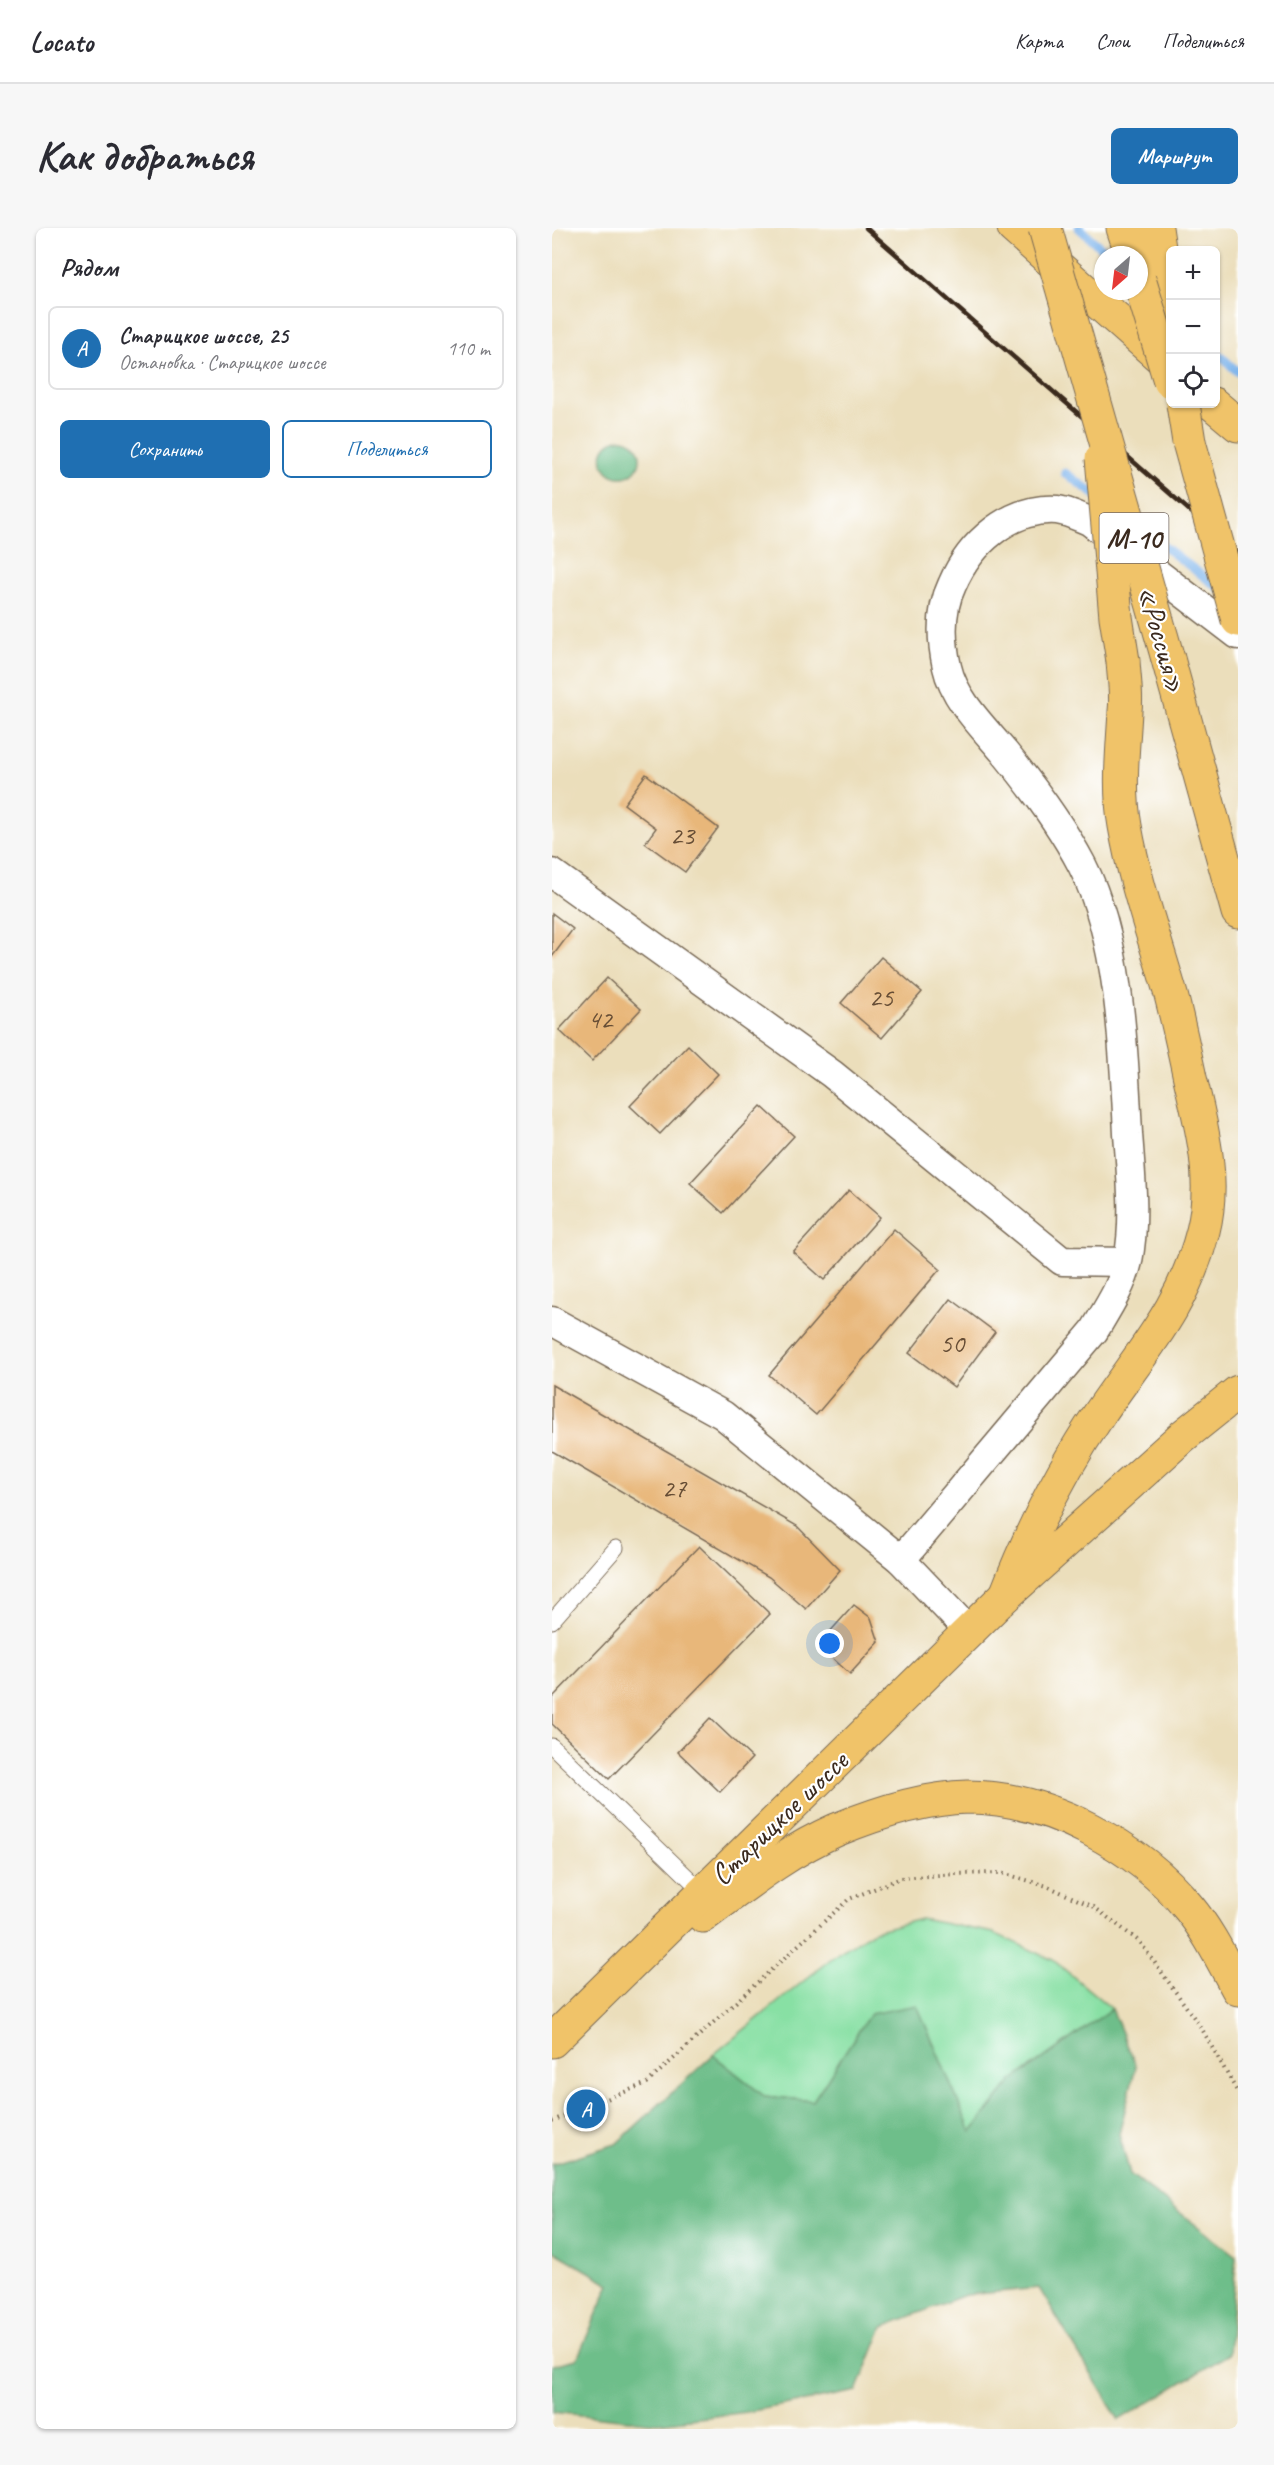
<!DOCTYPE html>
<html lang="ru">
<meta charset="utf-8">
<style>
:root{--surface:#fff;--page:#f7f7f7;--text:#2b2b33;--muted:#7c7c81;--line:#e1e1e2;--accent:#1f6fb2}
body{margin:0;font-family:Caveat,sans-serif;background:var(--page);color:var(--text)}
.controls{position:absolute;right:18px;top:18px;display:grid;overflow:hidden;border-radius:9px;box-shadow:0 2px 4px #0004}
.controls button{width:54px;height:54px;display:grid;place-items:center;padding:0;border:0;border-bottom:2px solid var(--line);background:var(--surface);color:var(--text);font:30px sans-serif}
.compass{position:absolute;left:542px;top:18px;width:54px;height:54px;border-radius:50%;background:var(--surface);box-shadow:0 2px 4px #0004;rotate:208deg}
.you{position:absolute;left:278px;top:1416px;width:21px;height:21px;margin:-15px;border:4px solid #fff;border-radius:50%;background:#1a73e8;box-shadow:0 0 0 9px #1a73e833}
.badge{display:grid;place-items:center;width:39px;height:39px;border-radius:50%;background:var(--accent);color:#fff;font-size:20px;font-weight:700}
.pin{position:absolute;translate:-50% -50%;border:3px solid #fff;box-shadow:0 2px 6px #0006}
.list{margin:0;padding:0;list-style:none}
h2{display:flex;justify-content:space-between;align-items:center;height:78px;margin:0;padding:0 24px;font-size:26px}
h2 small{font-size:20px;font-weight:400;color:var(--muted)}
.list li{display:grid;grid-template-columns:39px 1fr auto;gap:18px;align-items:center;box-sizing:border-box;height:84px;margin:0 12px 12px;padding:0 12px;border:2px solid var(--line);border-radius:9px}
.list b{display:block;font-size:22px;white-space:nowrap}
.list p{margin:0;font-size:20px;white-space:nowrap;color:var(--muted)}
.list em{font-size:20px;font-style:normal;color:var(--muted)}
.actions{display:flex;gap:12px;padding:18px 24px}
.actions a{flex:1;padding:14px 0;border:2px solid var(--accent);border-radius:9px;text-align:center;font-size:21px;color:var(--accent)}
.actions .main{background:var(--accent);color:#fff}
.icon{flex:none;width:33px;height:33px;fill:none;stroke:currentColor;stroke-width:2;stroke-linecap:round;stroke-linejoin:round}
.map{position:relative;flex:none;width:686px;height:2201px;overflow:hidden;border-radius:9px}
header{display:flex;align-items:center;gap:36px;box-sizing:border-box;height:84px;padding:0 30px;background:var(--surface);border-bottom:2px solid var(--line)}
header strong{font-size:28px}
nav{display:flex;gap:33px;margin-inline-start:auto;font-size:21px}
.intro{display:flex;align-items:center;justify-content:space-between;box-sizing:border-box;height:144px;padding:0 36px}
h1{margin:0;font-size:42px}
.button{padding:15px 27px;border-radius:9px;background:var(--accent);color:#fff;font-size:21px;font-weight:700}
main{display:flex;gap:36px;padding:0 36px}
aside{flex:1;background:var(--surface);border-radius:9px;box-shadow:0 2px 4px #0004}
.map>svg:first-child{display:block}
.green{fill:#88e0a4;stroke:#628561;stroke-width:1.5}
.forest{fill:#6ebe8a;stroke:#547454;stroke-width:1.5}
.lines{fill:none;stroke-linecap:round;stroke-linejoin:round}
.stream{stroke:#7bb3eb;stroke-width:9}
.building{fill:#e8b77a}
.service-casing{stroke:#796955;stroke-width:17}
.minor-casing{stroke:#796955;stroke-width:31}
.primary-casing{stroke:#796955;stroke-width:35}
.trunk-casing{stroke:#796955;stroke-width:35}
.path{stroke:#796955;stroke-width:4;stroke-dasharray:1.5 4.5;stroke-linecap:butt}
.service{stroke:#fff;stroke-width:15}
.minor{stroke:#fff;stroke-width:28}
.primary{stroke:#f0c369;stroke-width:33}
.trunk{stroke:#f0c369;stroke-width:33}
.rail{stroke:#3b2a1e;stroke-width:4.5}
.primary-bridge-casing{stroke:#796955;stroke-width:35;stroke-linecap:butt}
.trunk-bridge-casing{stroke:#796955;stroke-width:35;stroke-linecap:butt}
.primary-bridge{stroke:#f0c369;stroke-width:33}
.trunk-bridge{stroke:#f0c369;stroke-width:33}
.labels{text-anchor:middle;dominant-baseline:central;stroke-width:4.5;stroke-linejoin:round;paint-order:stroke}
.number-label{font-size:27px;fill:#664d35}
.shield{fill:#fff;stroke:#766a62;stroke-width:1.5}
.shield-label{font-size:28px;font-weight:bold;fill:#3b2a1e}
.street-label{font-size:30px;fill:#3b2a1e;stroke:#fff}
</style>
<header>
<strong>Locato</strong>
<nav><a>Карта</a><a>Слои</a><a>Поделиться</a></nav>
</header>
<div class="intro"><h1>Как добраться</h1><a class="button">Маршрут</a></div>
<main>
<aside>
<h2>Рядом<small></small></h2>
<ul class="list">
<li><span class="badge">A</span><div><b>Старицкое шоссе, 25</b><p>Остановка · Старицкое шоссе</p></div><em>110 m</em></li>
</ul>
<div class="actions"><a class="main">Сохранить</a><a>Поделиться</a></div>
</aside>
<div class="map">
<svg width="686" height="2201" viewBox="0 0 686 2201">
<rect width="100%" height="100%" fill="#fff"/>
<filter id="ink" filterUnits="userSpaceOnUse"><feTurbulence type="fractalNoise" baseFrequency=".0167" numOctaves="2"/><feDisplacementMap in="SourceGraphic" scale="12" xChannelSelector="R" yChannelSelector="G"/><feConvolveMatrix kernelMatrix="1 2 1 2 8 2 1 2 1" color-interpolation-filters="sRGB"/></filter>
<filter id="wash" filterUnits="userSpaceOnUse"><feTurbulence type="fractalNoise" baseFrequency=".008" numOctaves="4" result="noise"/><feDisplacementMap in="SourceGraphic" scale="24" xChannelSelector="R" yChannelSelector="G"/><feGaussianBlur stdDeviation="1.35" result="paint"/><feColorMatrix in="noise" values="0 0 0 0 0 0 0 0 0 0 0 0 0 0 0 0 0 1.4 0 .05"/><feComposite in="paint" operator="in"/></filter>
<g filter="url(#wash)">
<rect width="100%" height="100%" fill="#ebdebb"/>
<path class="green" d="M 369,1691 L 442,1705 L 501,1732 L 560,1781 L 460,1853 L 419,1905 L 318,1786 L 261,1873 L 212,1868 L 161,1827 L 286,1725 L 322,1703 Z"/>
<g class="forest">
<circle cx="69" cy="230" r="19"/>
<path d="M 365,1777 L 419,1904 L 460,1853 L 560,1781 L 584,1838 L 567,1906 L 578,1946 L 684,2028 L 677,2126 L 567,2192 L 487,2060 L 413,2067 L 331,2099 L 305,2163 L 195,2184 L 106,2195 L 0,2184 L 0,2137 L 25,2131 L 58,2056 L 0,2022 L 0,1936 L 64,1916 L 161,1827 L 212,1868 L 261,1873 L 318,1786 Z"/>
</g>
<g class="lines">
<g class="stream">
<path d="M 527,0 L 557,27"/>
<path d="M 664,124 L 686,144"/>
<path d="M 513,245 L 545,268"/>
<path d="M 590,302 L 667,360"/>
</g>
</g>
<g id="blocks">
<g class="building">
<path d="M 94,546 L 166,600 L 133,644 L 93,615 L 104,600 L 72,576 Z"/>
<path d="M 0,685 L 21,701 L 0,729 Z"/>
<path d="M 329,729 L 370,764 L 330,810 L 289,775 Z"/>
<path d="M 55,750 L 89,781 L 40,833 L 7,802 Z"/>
<path d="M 136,817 L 166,846 L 108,906 L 78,878 Z"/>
<path d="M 209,878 L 242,908 L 171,985 L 138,955 Z"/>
<path d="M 297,962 L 328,989 L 272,1052 L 241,1024 Z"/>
<path d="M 342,1001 L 388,1041 L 264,1187 L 217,1147 Z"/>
<path d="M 399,1071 L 443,1104 L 402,1159 L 357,1125 Z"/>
<path d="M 0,1157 L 245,1298 L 288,1342 L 254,1381 L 217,1349 L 0,1223 Z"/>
<path d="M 147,1318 L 218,1386 L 57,1551 L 0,1496 L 0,1470 Z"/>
<path d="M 302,1377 L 319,1390 L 327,1414 L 298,1446 L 266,1417 Z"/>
<path d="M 158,1490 L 200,1530 L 168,1564 L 126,1524 Z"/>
</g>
</g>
</g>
<g filter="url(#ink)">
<use href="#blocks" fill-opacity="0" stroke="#796955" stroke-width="1.5"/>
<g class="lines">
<defs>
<g id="service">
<path d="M 0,1393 L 64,1320"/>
<path d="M 0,1518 L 151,1664"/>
</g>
<g id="minor">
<path d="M 0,645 L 280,846 L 510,1033 L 575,1034"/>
<path d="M 0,1093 L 171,1187 L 349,1332 L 417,1403"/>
<path d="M 349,1332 L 542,1103 C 555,1081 570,1059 576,1033 C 584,992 579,947 576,906 C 572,823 568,711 530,637 C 509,597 480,558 452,524 C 431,499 402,471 395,439 C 389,412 388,382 400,357 C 418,315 458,279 505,282 C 515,283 527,289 537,293 L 686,407"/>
</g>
<g id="primary">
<path d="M 462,0 L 618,138"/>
<path d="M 604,0 L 618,94"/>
<path d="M 661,176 L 686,197"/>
<path d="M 454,1367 C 479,1303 510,1241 548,1185 C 590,1123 632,1079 651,1003 C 664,952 650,900 638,850 C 632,822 626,794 619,767 C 603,711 583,656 573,598 C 566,559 571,522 573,483 C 575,467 572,450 571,433"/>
<path d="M 151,1688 C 193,1657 236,1623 284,1602 C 325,1585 371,1570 416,1569 C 496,1569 587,1618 637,1680 C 657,1704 671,1734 686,1761"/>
<path d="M 0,1813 L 454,1367 L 631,1208 L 686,1164"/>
</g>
<g id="trunk">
<path d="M 571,0 L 580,27"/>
<path d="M 616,431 L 686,684"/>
</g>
</defs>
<use href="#service" class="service-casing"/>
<use href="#minor" class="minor-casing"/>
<use href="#primary" class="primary-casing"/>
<use href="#trunk" class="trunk-casing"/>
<path class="path" d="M 0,1893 L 95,1855 L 297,1671 L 349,1650 L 403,1646 L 450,1645 L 495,1658 L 542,1679 L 588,1714 L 650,1801 L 686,1865"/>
<use href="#service" class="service"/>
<use href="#minor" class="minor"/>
<use href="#primary" class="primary"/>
<use href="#trunk" class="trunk"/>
<path class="rail" d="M 314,0 L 686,325"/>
<defs>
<g id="primary-bridge">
<path d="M 631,176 L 637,214"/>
<path d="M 550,230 L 564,389 L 571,433"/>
</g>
<g id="trunk-bridge">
<path d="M 493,0 L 616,431"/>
<path d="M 587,51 L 618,153"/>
<path d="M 637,214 L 686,392"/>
</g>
</defs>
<use href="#primary-bridge" class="primary-bridge-casing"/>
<use href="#trunk-bridge" class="trunk-bridge-casing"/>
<use href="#primary-bridge" class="primary-bridge"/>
<use href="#trunk-bridge" class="trunk-bridge"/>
</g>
</g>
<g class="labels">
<g class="number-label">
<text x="130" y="607">23</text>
<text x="329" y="769">25</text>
<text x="48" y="791">42</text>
<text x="400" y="1115">50</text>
<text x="122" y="1260">27</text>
</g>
<rect class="shield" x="547.5" y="285" width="69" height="50" rx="4.5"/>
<g class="shield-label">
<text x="582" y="310">М-10</text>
</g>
<g class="street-label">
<text transform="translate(610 411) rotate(74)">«Россия»</text>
<text transform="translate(227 1590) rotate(-44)">Старицкое шоссе</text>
</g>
</g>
</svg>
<div class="controls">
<button>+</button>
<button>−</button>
<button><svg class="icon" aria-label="locate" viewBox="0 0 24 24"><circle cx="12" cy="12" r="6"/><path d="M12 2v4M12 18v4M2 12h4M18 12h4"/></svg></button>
</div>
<svg class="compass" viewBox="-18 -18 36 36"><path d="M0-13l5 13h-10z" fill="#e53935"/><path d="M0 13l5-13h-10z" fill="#7c7c81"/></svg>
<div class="you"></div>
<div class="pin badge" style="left:34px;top:1881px">A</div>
</div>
</main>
